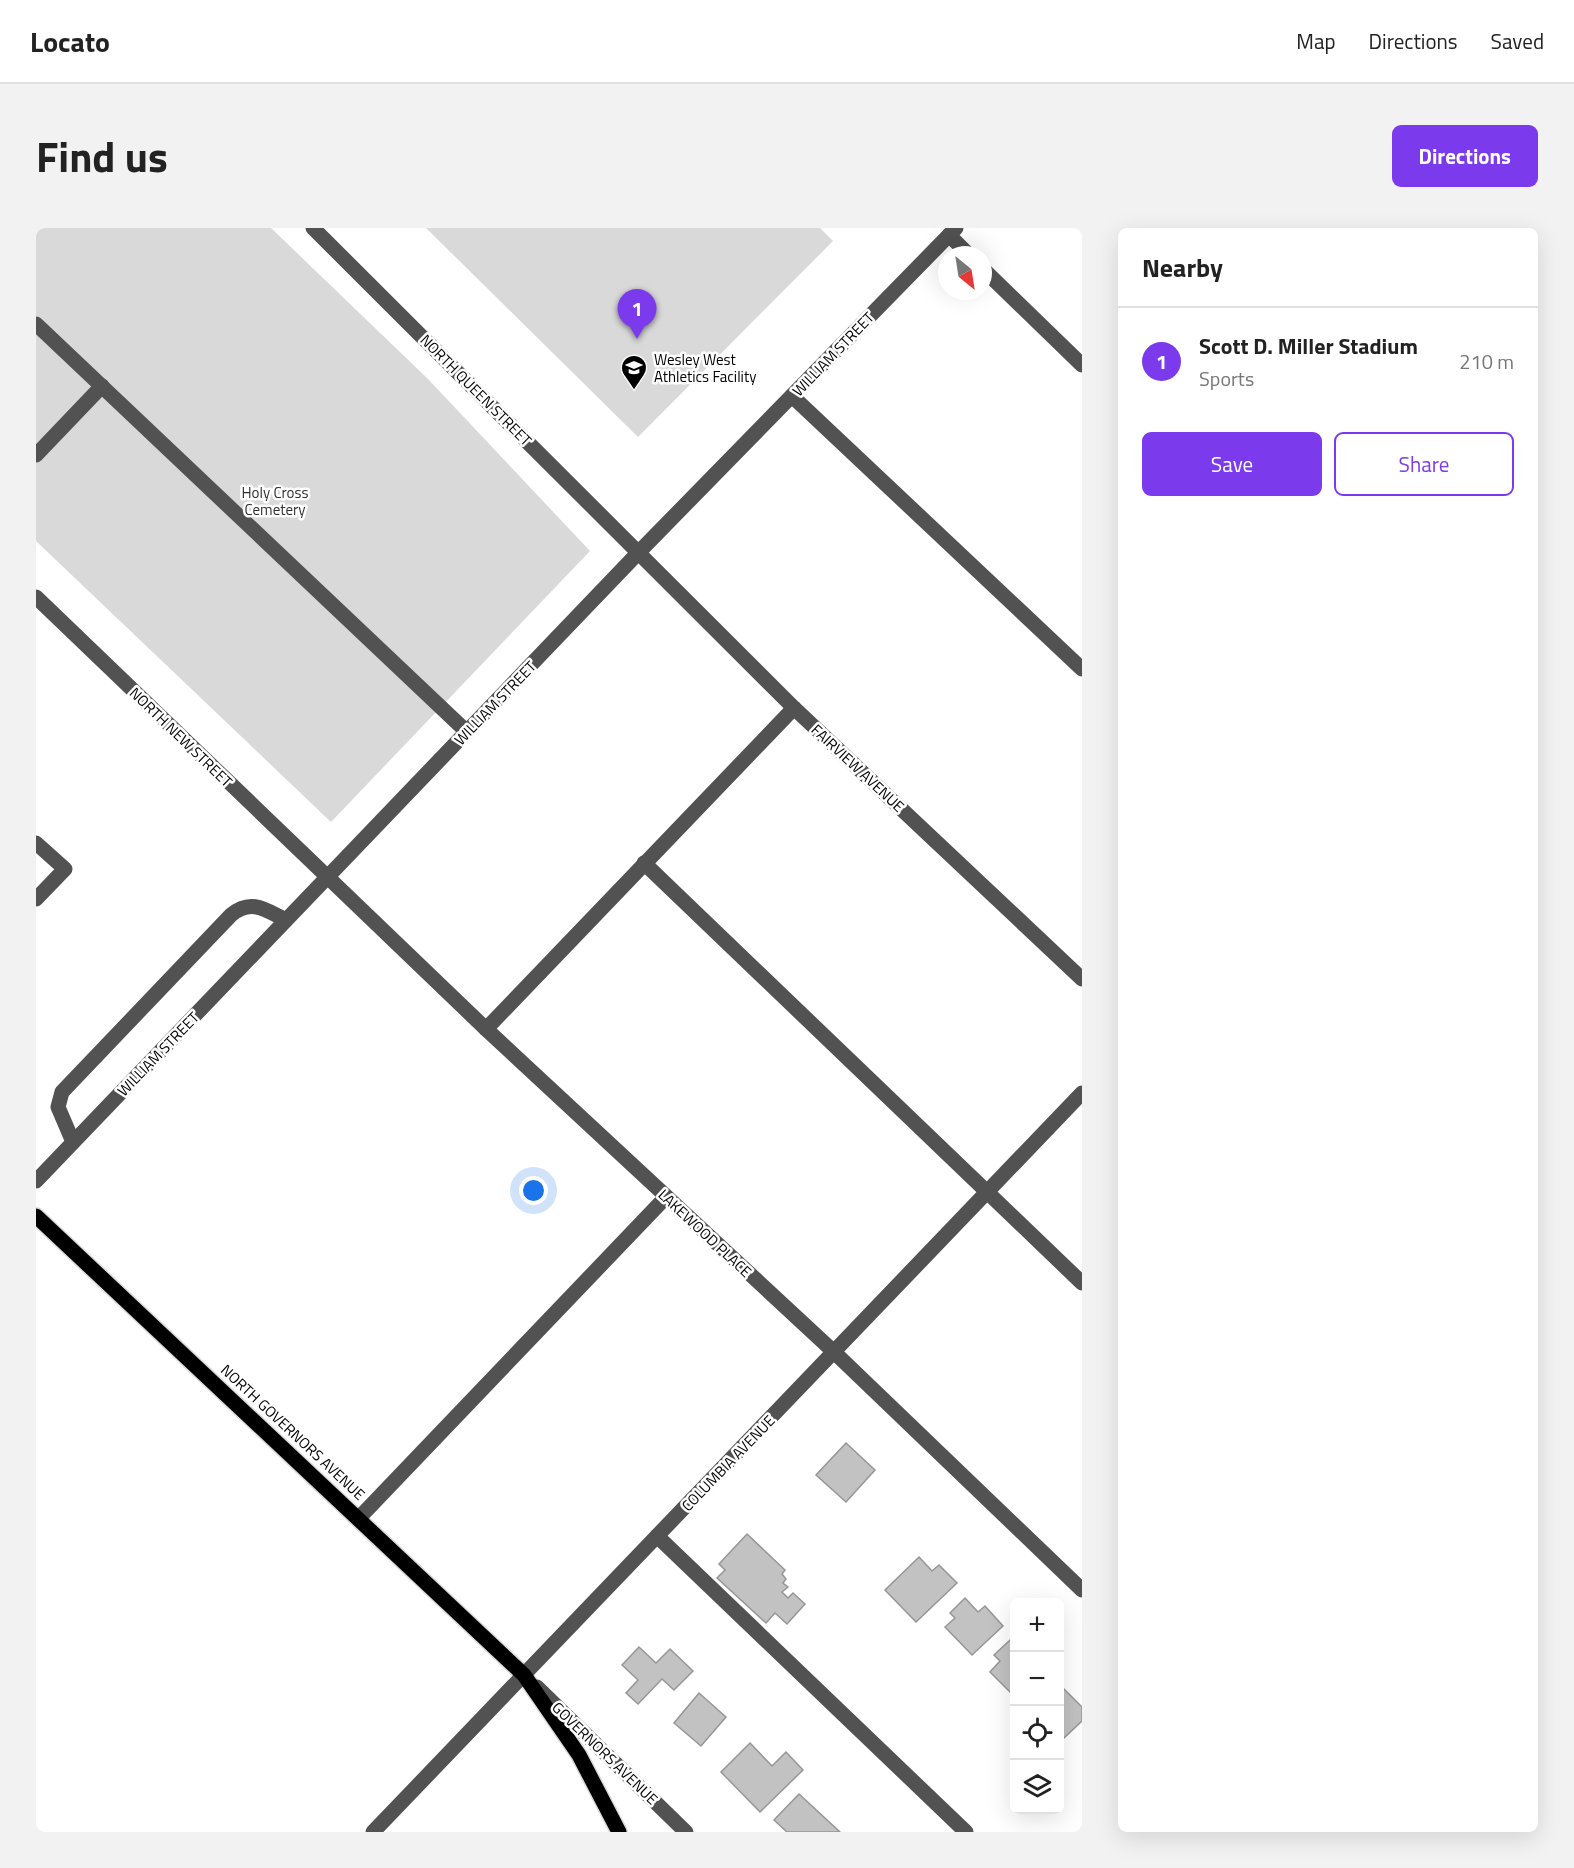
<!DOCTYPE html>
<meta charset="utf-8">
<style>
:root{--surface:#fff;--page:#f2f2f2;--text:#222;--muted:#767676;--line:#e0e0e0;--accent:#7c3aed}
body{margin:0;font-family:"Titillium Web",sans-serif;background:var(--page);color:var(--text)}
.controls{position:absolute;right:18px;bottom:18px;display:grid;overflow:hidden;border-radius:9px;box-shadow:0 6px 24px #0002}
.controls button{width:54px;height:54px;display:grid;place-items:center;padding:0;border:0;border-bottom:2px solid var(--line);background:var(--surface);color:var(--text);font:30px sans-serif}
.compass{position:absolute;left:902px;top:18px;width:54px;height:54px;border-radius:50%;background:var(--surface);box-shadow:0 6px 24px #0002;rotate:150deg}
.you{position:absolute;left:498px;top:963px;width:21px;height:21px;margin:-15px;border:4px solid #fff;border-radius:50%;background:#1a73e8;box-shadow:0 0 0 9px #1a73e833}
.badge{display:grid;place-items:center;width:39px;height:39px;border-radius:50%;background:var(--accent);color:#fff;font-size:20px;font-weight:700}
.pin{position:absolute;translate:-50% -50px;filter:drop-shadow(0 2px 3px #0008)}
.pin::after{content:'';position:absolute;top:32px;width:21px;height:18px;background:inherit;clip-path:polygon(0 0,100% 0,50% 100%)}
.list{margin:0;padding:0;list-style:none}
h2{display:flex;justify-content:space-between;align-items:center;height:78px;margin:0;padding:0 24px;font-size:26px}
h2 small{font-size:20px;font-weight:400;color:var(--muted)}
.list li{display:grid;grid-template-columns:39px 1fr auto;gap:18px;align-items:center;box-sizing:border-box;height:108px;padding:0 24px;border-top:2px solid var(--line)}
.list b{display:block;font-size:22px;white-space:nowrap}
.list p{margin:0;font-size:20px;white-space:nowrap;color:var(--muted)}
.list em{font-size:20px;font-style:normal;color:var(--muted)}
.actions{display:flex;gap:12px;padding:18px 24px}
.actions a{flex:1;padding:14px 0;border:2px solid var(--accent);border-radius:9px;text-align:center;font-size:21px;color:var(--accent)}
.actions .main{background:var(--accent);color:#fff}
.icon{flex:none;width:33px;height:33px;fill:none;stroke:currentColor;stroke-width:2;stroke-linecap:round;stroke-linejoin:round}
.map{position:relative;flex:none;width:1046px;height:1604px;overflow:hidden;border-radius:9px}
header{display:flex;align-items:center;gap:36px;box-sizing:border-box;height:84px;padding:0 30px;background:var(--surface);border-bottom:2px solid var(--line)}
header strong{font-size:28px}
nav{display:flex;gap:33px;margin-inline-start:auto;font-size:21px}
.intro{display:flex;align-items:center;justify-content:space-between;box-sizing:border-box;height:144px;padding:0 36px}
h1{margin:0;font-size:42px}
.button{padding:15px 27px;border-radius:9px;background:var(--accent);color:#fff;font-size:21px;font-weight:700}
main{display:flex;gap:36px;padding:0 36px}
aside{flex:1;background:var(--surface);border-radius:9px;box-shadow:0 6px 24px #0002}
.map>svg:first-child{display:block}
.green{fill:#d9d9d9}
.building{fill:#c2c2c2;stroke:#969696;stroke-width:1.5}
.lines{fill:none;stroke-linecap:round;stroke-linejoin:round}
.major-casing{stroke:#dbdbdb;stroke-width:18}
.minor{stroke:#525252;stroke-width:15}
.major{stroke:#000;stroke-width:15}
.labels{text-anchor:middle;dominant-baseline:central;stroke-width:5;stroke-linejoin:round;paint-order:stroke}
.street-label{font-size:15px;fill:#000;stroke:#fff}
.poi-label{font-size:15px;fill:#000;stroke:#fff;text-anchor:start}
.park-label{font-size:15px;fill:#303030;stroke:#fff}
</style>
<header>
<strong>Locato</strong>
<nav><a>Map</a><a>Directions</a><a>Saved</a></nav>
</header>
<div class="intro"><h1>Find us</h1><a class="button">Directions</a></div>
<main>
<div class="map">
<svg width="1046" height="1604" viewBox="0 0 1046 1604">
<rect width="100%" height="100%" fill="#fff"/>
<g class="green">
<path d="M 0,0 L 235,0 L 392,151 L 554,323 L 295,594 L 0,313 Z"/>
<path d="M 390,0 L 784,0 L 797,13 L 602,209 Z"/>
</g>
<g class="building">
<path d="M 810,1215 L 839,1242 L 810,1274 L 780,1247 Z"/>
<path d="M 711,1306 L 749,1342 L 746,1346 L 750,1351 L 747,1355 L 752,1359 L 746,1364 L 752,1370 L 757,1365 L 769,1376 L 751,1396 L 739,1385 L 730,1395 L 681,1350 L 689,1342 L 683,1336 Z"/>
<path d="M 883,1329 L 896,1343 L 903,1337 L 921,1355 L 880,1394 L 849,1362 Z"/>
<path d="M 929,1370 L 942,1384 L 949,1378 L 967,1398 L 936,1427 L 909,1399 L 919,1390 L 914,1385 Z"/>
<path d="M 974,1412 L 978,1417 L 978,1468 L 954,1444 L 964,1433 L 958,1427 Z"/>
<path d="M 603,1419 L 620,1435 L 634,1421 L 657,1443 L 638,1462 L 626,1451 L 602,1476 L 590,1465 L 602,1452 L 586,1437 Z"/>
<path d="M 1026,1459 L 1046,1479 L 1046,1493 L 1028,1510 L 1023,1505 L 1023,1462 Z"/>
<path d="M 663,1465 L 690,1489 L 665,1518 L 638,1495 Z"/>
<path d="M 714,1515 L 736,1538 L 750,1524 L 767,1542 L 724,1584 L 685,1544 Z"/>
<path d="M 763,1566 L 804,1604 L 751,1604 L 738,1592 Z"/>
</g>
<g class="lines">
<defs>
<path id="major" d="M 0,988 L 488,1447 L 543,1527 L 583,1604"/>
</defs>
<use href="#major" class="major-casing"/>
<g class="minor">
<path d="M 277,0 L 758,480 L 1046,751"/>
<path d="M 913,7 L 933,27"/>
<path d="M 947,41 L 1046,137"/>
<path d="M 0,96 L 431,504"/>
<path d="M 756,168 L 1046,441"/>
<path d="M 0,227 L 66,158"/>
<path d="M 0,369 L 450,801 L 798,1124 L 1046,1362"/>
<path d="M 0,615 L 29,641 L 0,671"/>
<path d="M 608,635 L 1046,1055"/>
<path d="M 450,801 L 758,480"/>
<path d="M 37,914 L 22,879 L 26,864 L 195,687 C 215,670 230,682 250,692"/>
<path d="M 0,953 L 602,325 L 920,0"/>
<path d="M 323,1290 L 630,969"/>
<path d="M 621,1308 L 930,1604"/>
<path d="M 501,1459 L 650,1604"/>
<path d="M 337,1604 L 1046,865"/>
</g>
<use href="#major" class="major"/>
</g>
<defs>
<symbol id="university-pin" viewBox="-11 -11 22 30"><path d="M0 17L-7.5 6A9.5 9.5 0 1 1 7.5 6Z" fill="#000" stroke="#fff"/><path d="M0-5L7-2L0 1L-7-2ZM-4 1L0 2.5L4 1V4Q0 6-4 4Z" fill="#fff"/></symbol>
</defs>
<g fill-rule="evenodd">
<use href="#university-pin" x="583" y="125" width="30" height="40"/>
</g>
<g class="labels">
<g class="street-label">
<text transform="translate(797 126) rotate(-46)">WILLIAM STREET</text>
<text transform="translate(440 162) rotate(45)">NORTH QUEEN STREET</text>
<text transform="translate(459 475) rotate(-46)">WILLIAM STREET</text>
<text transform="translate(145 509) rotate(44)">NORTH NEW STREET</text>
<text transform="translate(822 540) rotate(43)">FAIRVIEW AVENUE</text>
<text transform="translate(122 826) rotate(-46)">WILLIAM STREET</text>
<text transform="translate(669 1005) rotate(43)">LAKEWOOD PLACE</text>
<text transform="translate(257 1204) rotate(43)">NORTH GOVERNORS AVENUE</text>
<text transform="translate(692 1235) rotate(-46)">COLUMBIA AVENUE</text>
<text transform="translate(569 1525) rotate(44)">GOVERNORS AVENUE</text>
</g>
<g class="poi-label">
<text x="618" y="131">Wesley West<tspan x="618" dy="17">Athletics Facility</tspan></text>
</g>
<g class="park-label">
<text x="239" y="264">Holy Cross<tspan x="239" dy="17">Cemetery</tspan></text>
</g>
</g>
</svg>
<div class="controls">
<button>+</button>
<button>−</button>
<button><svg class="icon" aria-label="locate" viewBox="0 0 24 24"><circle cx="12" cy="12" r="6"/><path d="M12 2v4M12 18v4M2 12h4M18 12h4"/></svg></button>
<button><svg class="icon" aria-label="layers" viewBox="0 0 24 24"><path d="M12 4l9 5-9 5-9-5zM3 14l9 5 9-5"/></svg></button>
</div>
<svg class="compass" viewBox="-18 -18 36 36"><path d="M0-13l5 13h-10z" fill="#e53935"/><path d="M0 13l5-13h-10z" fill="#767676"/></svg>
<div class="you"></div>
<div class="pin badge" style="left:601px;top:111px">1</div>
</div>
<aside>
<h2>Nearby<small></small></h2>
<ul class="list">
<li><span class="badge">1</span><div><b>Scott D. Miller Stadium</b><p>Sports</p></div><em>210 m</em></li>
</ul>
<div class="actions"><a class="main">Save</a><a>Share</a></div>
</aside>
</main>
